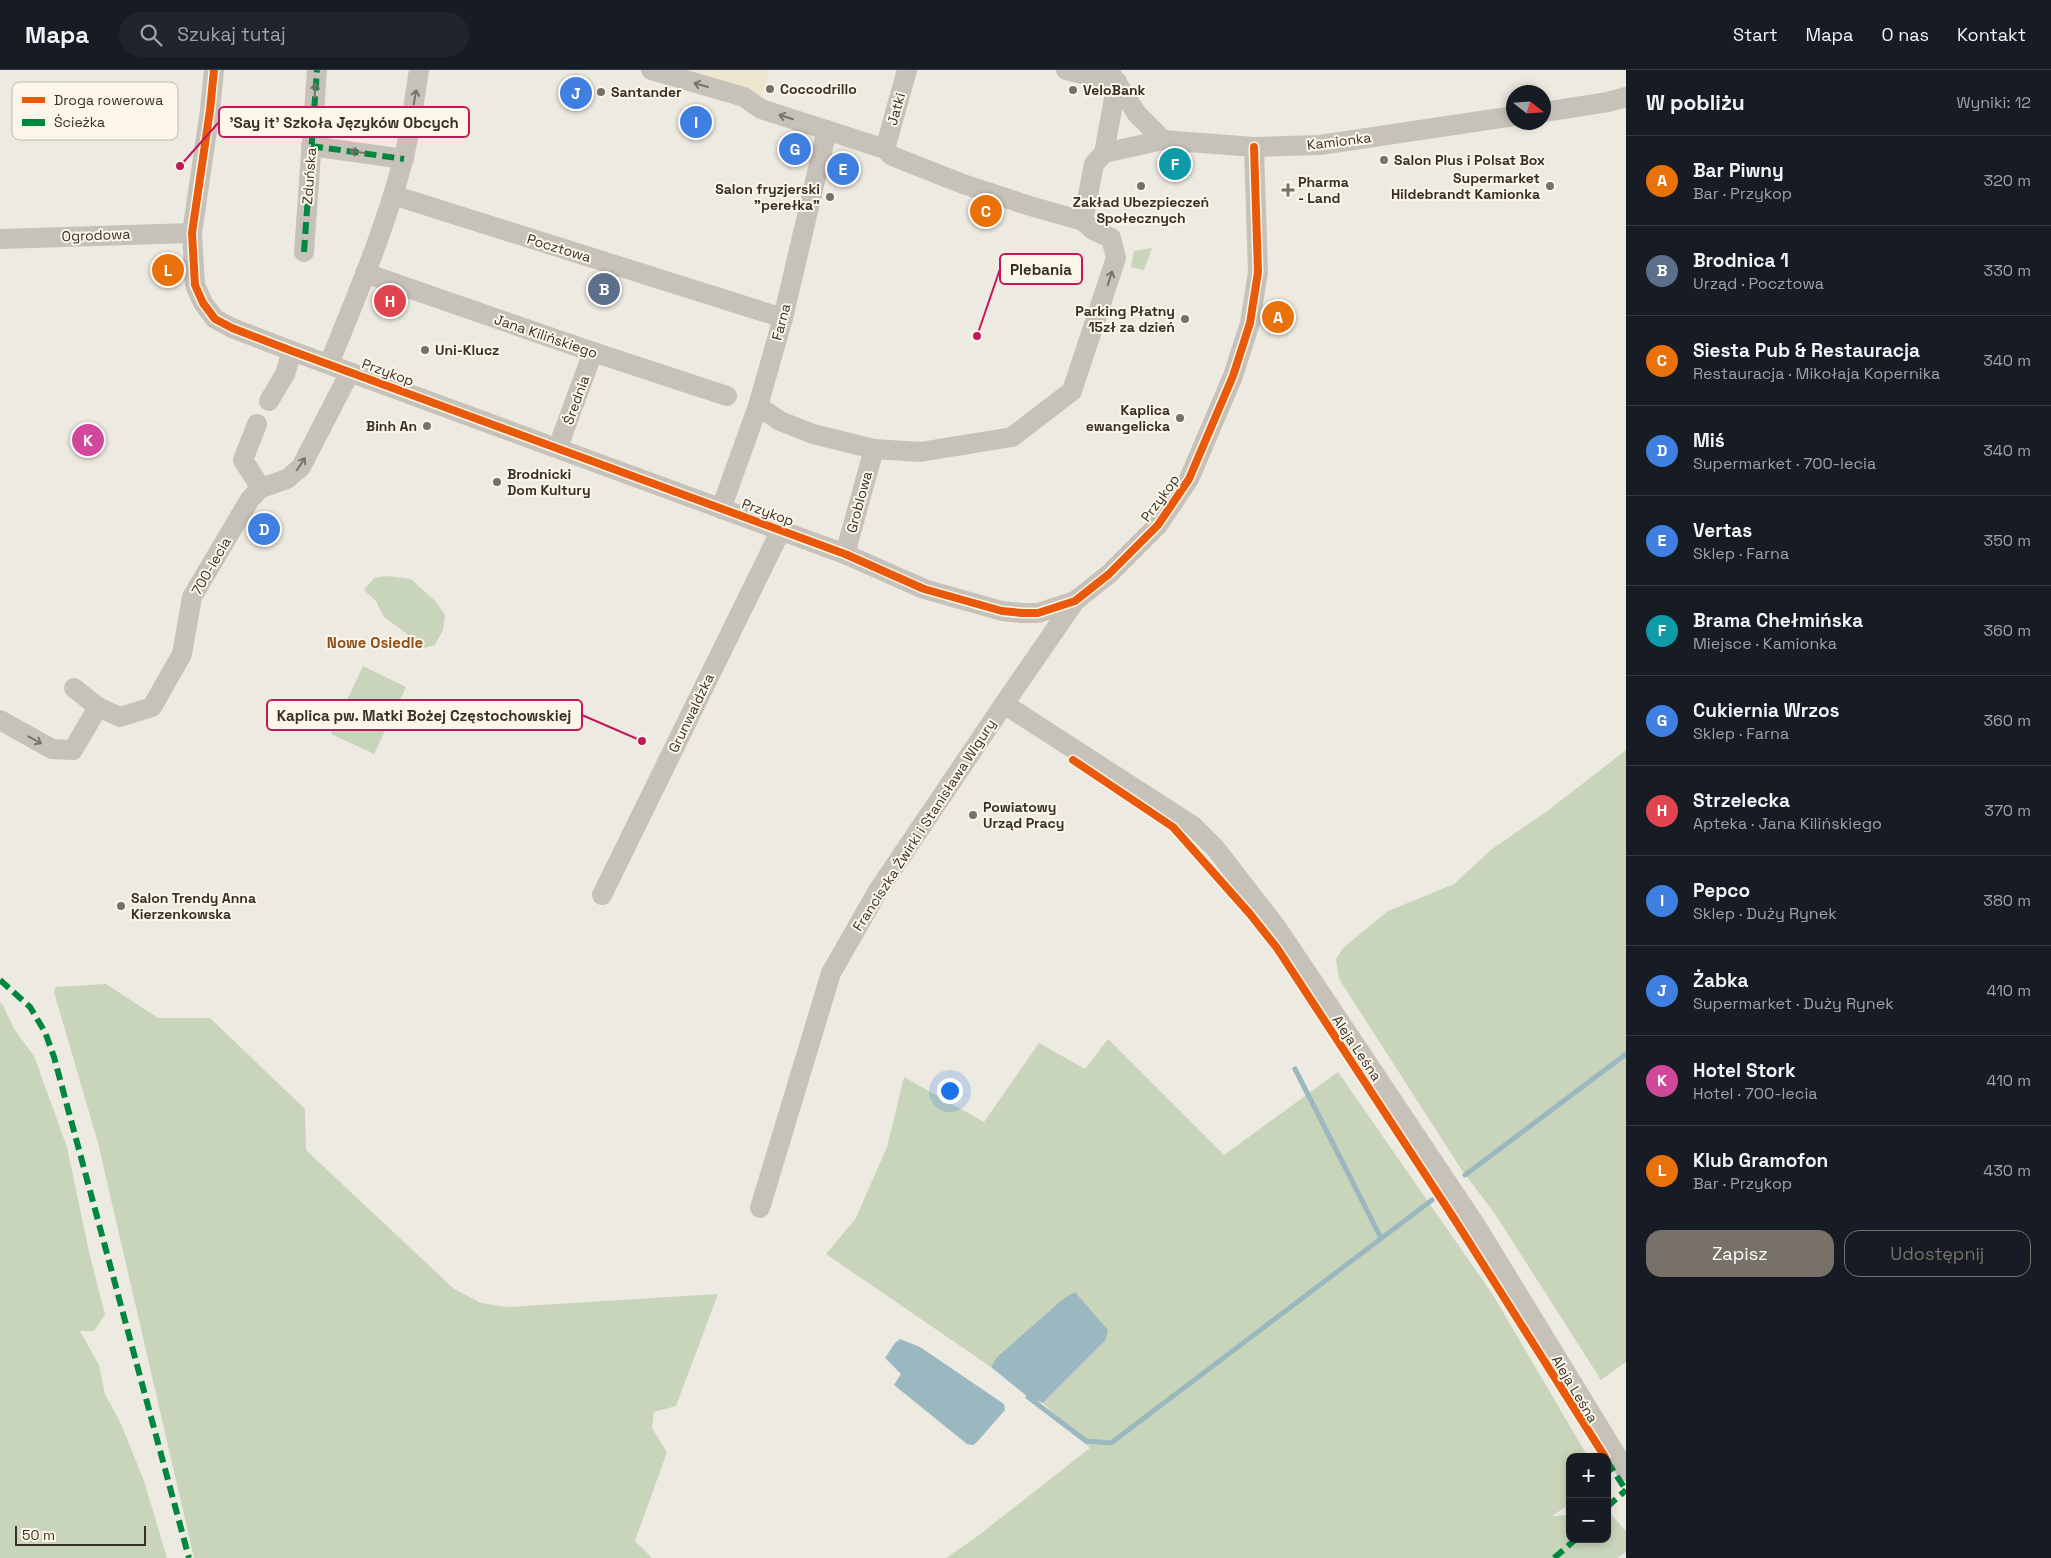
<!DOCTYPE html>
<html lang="pl">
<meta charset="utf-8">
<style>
:root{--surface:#171b24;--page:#20242c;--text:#f1f3f6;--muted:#9ea1a6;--line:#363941;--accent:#777169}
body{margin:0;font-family:"Space Grotesk",sans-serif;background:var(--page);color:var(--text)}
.controls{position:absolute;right:15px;bottom:15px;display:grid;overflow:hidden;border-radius:10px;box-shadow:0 2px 8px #0003}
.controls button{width:45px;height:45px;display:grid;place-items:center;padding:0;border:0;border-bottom:1px solid var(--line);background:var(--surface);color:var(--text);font:25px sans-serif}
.compass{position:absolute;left:1506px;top:15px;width:45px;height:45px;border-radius:50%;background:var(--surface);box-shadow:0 2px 8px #0003;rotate:107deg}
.scale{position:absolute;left:15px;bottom:12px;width:131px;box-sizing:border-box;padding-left:5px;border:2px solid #383028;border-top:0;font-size:14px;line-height:18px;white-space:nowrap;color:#383028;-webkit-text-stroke:4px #fbf6e8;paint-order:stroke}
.you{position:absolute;left:949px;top:1020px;width:18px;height:18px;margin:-12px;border:4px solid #fff;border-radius:50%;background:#1a73e8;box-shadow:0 0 0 8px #1a73e833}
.badge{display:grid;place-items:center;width:32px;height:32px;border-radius:50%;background:var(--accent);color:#fff;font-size:16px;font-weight:700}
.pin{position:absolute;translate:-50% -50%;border:2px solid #fff;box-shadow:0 1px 5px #0006}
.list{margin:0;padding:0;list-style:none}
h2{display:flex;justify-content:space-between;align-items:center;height:65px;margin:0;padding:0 20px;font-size:21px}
h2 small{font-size:16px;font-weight:400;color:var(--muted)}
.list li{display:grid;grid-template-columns:32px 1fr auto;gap:15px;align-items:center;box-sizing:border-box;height:90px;padding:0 20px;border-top:1px solid var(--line)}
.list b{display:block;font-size:19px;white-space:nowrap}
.list p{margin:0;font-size:16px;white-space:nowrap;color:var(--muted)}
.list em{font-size:16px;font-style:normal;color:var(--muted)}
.actions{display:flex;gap:10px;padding:15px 20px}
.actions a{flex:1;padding:11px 0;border:1px solid var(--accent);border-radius:15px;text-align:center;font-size:18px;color:var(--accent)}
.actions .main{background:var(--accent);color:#fff}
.icon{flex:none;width:28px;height:28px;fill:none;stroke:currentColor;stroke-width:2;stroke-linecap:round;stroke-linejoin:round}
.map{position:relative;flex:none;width:1626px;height:1488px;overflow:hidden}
header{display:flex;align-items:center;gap:30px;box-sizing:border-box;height:70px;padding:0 25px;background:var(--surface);border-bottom:1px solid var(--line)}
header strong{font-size:24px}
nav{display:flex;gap:28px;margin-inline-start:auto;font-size:18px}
.search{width:350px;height:45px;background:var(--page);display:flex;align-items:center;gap:12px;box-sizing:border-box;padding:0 18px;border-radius:28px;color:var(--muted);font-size:19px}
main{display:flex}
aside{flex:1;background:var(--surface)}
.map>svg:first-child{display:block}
.green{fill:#c9d5ba}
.plaza{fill:#ece6cf}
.water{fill:#9bb8c0}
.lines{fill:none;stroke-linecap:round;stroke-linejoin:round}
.stream{stroke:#9bb8c0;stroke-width:5}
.street{stroke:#c7c2b9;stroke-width:20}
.quiet{stroke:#00873e;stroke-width:6;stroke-dasharray:12 6;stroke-linecap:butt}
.cycleway-casing{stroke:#fbf6e8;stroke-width:11}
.cycleway{stroke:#e8590c;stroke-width:8}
.oneway{stroke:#787269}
.poi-dot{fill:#777169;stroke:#fbf6e8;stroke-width:2}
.labels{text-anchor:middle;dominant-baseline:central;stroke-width:4;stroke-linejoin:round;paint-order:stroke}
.poi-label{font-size:14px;font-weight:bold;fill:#383028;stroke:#fbf6e8;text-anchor:start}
.street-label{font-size:14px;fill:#383028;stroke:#fbf6e8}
.neighbourhood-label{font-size:15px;font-weight:bold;fill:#8c501c;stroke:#fbf6e8}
.key{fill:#fbf6e8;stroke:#c0bbae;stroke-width:1}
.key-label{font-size:14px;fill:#383028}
.leader{fill:none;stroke:#c2185b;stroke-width:2}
.callout-dot{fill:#c2185b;stroke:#fbf6e8;stroke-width:2}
.callout{fill:#fbf6e8;stroke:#c2185b;stroke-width:2}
.callout-label{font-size:15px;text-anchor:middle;font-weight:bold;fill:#383028}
</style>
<header>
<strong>Mapa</strong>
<div class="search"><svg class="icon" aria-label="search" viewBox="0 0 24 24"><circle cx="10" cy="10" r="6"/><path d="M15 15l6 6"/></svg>Szukaj tutaj</div>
<nav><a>Start</a><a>Mapa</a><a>O nas</a><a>Kontakt</a></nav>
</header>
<main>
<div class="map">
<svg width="1626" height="1488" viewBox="0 0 1626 1488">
<rect width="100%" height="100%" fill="#edeae1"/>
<g class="green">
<path d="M 1152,178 L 1144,200 L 1131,197 L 1134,181 Z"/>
<path d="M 386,506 L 411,509 L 436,532 L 445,545 L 443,560 L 435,575 L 419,579 L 406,563 L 384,547 L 376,531 L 364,520 L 374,508 Z"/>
<path d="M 363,596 L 406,617 L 374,684 L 331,664 Z"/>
<path d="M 1626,680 L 1626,1292 L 1601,1310 L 1495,1144 L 1461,1099 L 1339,909 L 1336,889 L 1343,878 L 1388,841 L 1454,814 L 1492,779 L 1546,742 Z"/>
<path d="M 106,914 L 158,948 L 210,948 L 305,1039 L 306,1080 L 454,1219 L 481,1233 L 507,1237 L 718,1224 L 676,1336 L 654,1342 L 652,1358 L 667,1382 L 635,1471 L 652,1488 L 194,1488 L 98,1073 L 54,922 L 56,917 Z"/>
<path d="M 0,933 L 3,935 L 14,959 L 34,986 L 67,1077 L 89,1182 L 105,1245 L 94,1261 L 80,1261 L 99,1295 L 105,1324 L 121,1354 L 144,1411 L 167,1488 L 0,1488 Z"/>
<path d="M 1108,969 L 1224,1085 L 1338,1002 L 1493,1225 L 1588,1387 L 1570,1387 L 1570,1434 L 1552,1446 L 1570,1445 L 1570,1469 L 1607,1469 L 1608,1441 L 1626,1461 L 1626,1482 L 1617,1488 L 946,1488 L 975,1468 L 1090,1378 L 1043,1333 L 1105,1271 L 1075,1222 L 1064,1228 L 997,1287 L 991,1297 L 826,1184 L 856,1148 L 887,1077 L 904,1007 L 984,1052 L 1039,973 L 1085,999 Z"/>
</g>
<path class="plaza" d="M 668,0 L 769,0 L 761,28 Z"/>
<g class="water">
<path d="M 1075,1222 L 1108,1260 L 1105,1271 L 1043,1333 L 1028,1327 L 991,1297 L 997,1287 L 1064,1228 Z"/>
<path d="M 900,1269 L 920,1277 L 1004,1334 L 1005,1340 L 977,1372 L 973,1375 L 967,1374 L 894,1315 L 901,1304 L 885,1288 L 895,1273 Z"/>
</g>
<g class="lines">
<g class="stream">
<path d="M 1295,999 L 1381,1168"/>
<path d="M 1465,1105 L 1626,984"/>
<path d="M 1028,1327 L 1086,1371 L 1111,1373 L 1432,1130"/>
</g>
<g class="street">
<path d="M 214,0 L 210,40 L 192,163 L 195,215 L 203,233 L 215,249 L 232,258 L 292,281 L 845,484 L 924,519 L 1002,541 L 1022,543 L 1038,543 L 1075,531 L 1109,504 L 1158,455 L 1189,409 L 1233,306 L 1250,253 L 1258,202 L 1254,77"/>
<path d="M 651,0 L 744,27 L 761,39 L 885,79 L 892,86 L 963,114 L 1030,136 L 1083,151 L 1093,160 L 1111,168 L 1116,188 L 1072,321 L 1012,367 L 920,382 L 874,379 L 813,364 L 780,351 L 758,336"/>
<path d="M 1066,0 L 1117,12"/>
<path d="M 1113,7 L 1137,44 L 1163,70"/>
<path d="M 1544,42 L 1608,32 L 1626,27"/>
<path d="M 311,76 L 404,89"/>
<path d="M 885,79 L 907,0"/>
<path d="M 1104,83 L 1163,70 L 1254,77 L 1320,75 L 1514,46"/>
<path d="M 393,125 L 783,248"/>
<path d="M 1083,151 L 1094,94 L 1104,83 L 1117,12"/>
<path d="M 0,169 L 192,163"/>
<path d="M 304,182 L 317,0"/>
<path d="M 365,203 L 593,282 L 727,326"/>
<path d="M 329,294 C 356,227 385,160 403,90 C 411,61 414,30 419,0"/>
<path d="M 269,331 L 285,304 L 292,281"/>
<path d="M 257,354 L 243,390 L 261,418"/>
<path d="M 558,377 L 593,282"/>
<path d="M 721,439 L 758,336 L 783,248 L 827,60"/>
<path d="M 845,484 L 874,379"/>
<path d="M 74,618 L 98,637"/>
<path d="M 1004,634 L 1193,756 L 1216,779 L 1277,858 L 1475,1154 L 1626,1401"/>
<path d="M 0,650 L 52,679 L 73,680 L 98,637 L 120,647 L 152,637 L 182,584 L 192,527 L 250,429 L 261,418 L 287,409 L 301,397 L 350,302"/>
<path d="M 602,825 L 781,460"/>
<path d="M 760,1138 L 831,903 L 879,819 L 1004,634 L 1075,531"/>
</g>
<g class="quiet">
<path d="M 311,76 L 404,89"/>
<path d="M 304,182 L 317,0"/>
<path d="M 0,910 L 30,937 L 45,962 L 54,987 L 189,1488"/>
<path d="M 1607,1391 L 1626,1420"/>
<path d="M 1607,1437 L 1626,1420"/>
<path d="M 1554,1488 L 1576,1469"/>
</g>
<defs>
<g id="cycleway">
<path d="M 214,0 L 210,40 L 192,163 L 195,215 L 203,233 L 215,249 L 232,258 L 292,281 L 845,484 L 924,519 L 1002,541 L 1022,543 L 1038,543 L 1075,531 L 1109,504 L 1158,455 L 1189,409 L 1233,306 L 1250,253 L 1258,202 L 1254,77"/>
<path d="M 1073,690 L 1173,757 L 1250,844 L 1277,878 L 1455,1150 L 1605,1387"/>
</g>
</defs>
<use href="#cycleway" class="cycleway-casing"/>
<use href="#cycleway" class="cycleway"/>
</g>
<defs><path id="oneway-shaft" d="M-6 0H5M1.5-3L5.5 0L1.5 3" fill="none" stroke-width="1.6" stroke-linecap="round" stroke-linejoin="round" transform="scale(1.25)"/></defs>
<g class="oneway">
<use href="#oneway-shaft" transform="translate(701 15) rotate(-164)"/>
<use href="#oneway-shaft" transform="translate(315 20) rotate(-86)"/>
<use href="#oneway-shaft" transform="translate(415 27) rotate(-80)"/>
<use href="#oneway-shaft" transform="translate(786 47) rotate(-162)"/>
<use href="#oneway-shaft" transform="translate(357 82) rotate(-172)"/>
<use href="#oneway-shaft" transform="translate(1110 208) rotate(-72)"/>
<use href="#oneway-shaft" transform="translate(301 394) rotate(-56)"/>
<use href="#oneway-shaft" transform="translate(35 670) rotate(29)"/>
</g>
<g class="poi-dot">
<circle cx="770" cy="19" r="5"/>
<circle cx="1073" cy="20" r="5"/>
<circle cx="601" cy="22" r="5"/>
<circle cx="1384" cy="90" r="5"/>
<circle cx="1141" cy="116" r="5"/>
<circle cx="1550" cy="116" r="5"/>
<path d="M1285.5 112.5h5v5h5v5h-5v5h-5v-5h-5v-5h5z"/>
<circle cx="830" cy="127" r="5"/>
<circle cx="1185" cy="249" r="5"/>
<circle cx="425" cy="280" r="5"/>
<circle cx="1180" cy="348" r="5"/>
<circle cx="427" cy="356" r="5"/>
<circle cx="497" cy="412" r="5"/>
<circle cx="973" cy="745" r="5"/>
<circle cx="121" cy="836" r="5"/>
</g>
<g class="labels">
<g class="poi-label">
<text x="780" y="19">Coccodrillo</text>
<text x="1083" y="20">VeloBank</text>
<text x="611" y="22">Santander</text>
<text x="1394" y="90">Salon Plus i Polsat Box</text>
<text x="1540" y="108" text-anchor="end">Supermarket<tspan x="1540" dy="16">Hildebrandt Kamionka</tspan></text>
<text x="1298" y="112">Pharma<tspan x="1298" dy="16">- Land</tspan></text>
<text x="820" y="119" text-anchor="end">Salon fryzjerski<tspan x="820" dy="16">"perełka"</tspan></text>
<text x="1141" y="132" text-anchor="middle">Zakład Ubezpieczeń<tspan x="1141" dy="16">Społecznych</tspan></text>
<text x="1175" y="241" text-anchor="end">Parking Płatny<tspan x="1175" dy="16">15zł za dzień</tspan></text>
<text x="435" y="280">Uni-Klucz</text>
<text x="1170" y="340" text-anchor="end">Kaplica<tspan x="1170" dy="16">ewangelicka</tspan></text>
<text x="417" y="356" text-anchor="end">Binh An</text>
<text x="507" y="404">Brodnicki<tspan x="507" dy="16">Dom Kultury</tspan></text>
<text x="983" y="737">Powiatowy<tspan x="983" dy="16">Urząd Pracy</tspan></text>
<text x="131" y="828">Salon Trendy Anna<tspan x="131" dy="16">Kierzenkowska</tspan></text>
</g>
<g class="street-label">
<text transform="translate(896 39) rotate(-74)">Jatki</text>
<text transform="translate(1339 71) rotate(-7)">Kamionka</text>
<text transform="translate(309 106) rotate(-86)">Zduńska</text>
<text transform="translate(96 165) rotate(-2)">Ogrodowa</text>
<text transform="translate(559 178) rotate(17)">Pocztowa</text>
<text transform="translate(781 252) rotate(-75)">Farna</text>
<text transform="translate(546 266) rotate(19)">Jana Kilińskiego</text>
<text transform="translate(388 302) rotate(20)">Przykop</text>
<text transform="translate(576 330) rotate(-70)">Średnia</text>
<text transform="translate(1160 428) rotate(-54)">Przykop</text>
<text transform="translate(859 432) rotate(-75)">Groblowa</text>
<text transform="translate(768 442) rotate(20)">Przykop</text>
<text transform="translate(211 496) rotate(-60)">700-lecia</text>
<text transform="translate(691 643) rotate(-64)">Grunwaldzka</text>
<text transform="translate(924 755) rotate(-57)">Franciszka Żwirki i Stanisława Wigury</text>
<text transform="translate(1357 978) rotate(56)">Aleja Leśna</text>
<text transform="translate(1575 1319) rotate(59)">Aleja Leśna</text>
</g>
<g class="neighbourhood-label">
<text x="375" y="572">Nowe Osiedle</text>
</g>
</g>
<rect x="12" y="12" width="166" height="58" rx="8" class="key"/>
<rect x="22" y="27" width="23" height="6" fill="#e8590c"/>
<rect x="22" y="49" width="23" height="7" fill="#00873e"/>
<g class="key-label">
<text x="54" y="35">Droga rowerowa</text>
<text x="54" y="57">Ścieżka</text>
</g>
<path class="leader" d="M180 96L219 52M977 266L1000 199M642 671L582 645"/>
<g class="callout-dot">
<circle cx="180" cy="96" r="5"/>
<circle cx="977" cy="266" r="5"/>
<circle cx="642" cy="671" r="5"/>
</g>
<g class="callout">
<rect x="219" y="37" width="250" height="30" rx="5"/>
<rect x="1000" y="184" width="82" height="30" rx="5"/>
<rect x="267" y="630" width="315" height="30" rx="5"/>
</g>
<g class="callout-label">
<text x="344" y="58">'Say it' Szkoła Języków Obcych</text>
<text x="1041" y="205">Plebania</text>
<text x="424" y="651">Kaplica pw. Matki Bożej Częstochowskiej</text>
</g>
</svg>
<div class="controls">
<button>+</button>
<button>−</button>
</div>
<svg class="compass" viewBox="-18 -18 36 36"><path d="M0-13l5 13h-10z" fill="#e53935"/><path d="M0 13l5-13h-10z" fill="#9ea1a6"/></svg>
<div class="scale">50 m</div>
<div class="you"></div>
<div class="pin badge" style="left:1278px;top:247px;background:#e8710a">A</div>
<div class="pin badge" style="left:604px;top:219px;background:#5c6f8a">B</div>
<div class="pin badge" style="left:986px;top:141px;background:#e8710a">C</div>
<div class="pin badge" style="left:264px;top:459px;background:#3f7fe0">D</div>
<div class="pin badge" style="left:843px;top:99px;background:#3f7fe0">E</div>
<div class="pin badge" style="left:1175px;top:94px;background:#0f9aa8">F</div>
<div class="pin badge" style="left:795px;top:79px;background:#3f7fe0">G</div>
<div class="pin badge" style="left:390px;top:231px;background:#e0444e">H</div>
<div class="pin badge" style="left:696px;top:52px;background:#3f7fe0">I</div>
<div class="pin badge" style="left:576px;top:23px;background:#3f7fe0">J</div>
<div class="pin badge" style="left:88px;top:370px;background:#d1479c">K</div>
<div class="pin badge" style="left:168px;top:200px;background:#e8710a">L</div>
</div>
<aside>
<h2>W pobliżu<small>Wyniki: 12</small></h2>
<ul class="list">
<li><span class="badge" style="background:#e8710a">A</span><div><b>Bar Piwny</b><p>Bar · Przykop</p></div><em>320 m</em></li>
<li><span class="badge" style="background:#5c6f8a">B</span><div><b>Brodnica 1</b><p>Urząd · Pocztowa</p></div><em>330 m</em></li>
<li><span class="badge" style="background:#e8710a">C</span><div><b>Siesta Pub &amp; Restauracja</b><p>Restauracja · Mikołaja Kopernika</p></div><em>340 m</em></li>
<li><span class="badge" style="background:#3f7fe0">D</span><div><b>Miś</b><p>Supermarket · 700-lecia</p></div><em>340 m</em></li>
<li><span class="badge" style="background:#3f7fe0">E</span><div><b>Vertas</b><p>Sklep · Farna</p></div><em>350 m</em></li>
<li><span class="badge" style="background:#0f9aa8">F</span><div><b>Brama Chełmińska</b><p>Miejsce · Kamionka</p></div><em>360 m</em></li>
<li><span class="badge" style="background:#3f7fe0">G</span><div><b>Cukiernia Wrzos</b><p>Sklep · Farna</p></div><em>360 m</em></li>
<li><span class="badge" style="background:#e0444e">H</span><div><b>Strzelecka</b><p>Apteka · Jana Kilińskiego</p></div><em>370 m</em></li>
<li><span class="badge" style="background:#3f7fe0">I</span><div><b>Pepco</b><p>Sklep · Duży Rynek</p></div><em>380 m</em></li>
<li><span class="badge" style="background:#3f7fe0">J</span><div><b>Żabka</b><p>Supermarket · Duży Rynek</p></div><em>410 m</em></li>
<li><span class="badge" style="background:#d1479c">K</span><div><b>Hotel Stork</b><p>Hotel · 700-lecia</p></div><em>410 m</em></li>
<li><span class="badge" style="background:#e8710a">L</span><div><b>Klub Gramofon</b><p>Bar · Przykop</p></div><em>430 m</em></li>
</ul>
<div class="actions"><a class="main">Zapisz</a><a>Udostępnij</a></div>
</aside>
</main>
